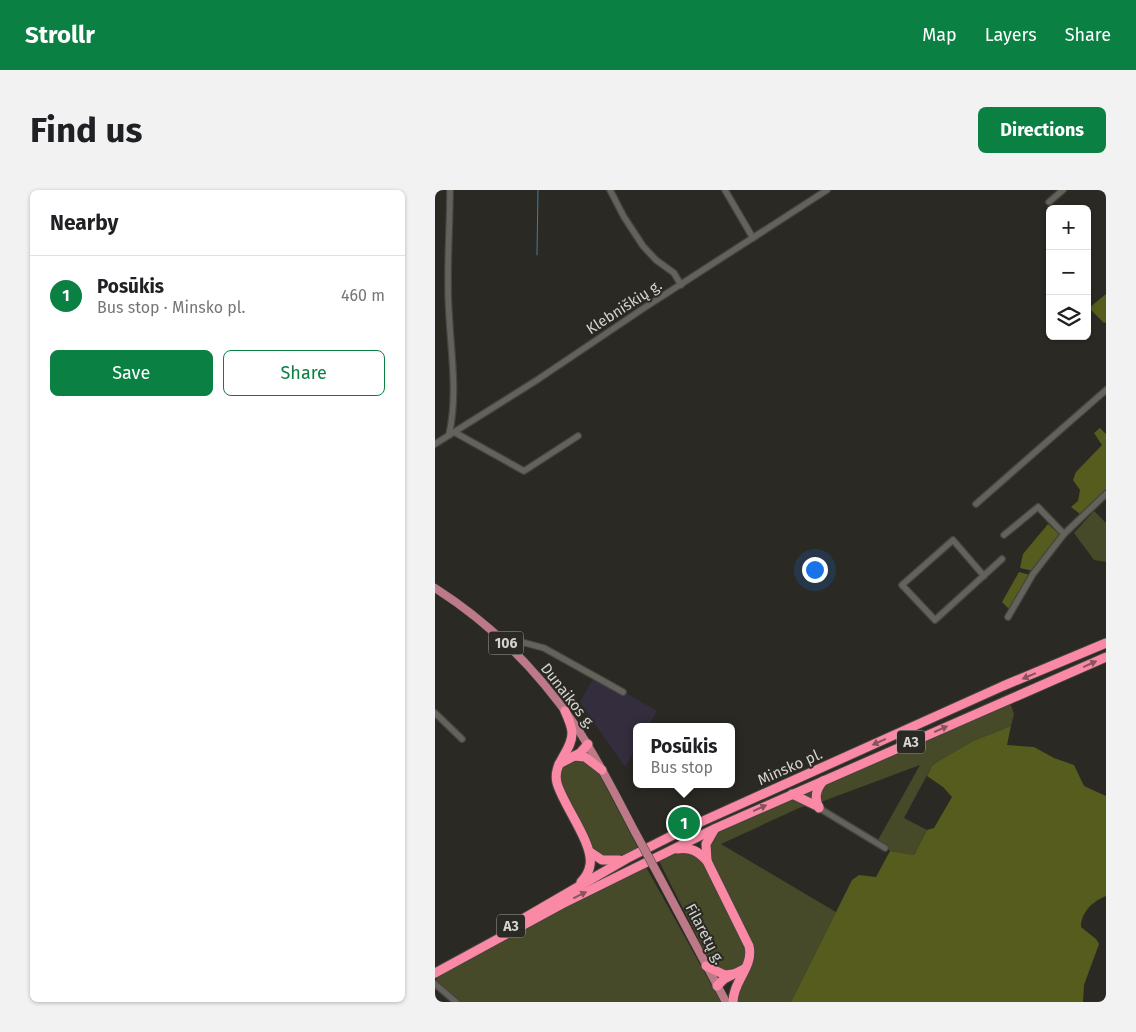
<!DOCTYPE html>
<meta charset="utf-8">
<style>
:root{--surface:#fff;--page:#f2f2f2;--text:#202124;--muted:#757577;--line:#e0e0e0;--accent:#0b8043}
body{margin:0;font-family:"Fira Sans",sans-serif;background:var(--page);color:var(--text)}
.controls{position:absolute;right:15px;top:15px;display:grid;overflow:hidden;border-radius:8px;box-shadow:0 1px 4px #0004}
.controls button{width:45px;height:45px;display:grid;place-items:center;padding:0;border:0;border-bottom:1px solid var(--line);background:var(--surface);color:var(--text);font:25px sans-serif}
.you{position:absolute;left:379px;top:379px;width:18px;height:18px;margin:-12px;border:4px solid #fff;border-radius:50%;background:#1a73e8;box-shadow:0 0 0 8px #1a73e833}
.badge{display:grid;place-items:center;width:32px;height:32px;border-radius:50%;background:var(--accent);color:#fff;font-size:16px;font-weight:700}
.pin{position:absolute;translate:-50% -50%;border:2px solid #fff;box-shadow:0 1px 5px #0006}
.popup{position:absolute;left:198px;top:533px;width:102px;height:65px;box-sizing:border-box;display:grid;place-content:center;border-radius:8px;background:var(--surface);filter:drop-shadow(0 1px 4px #0005);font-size:16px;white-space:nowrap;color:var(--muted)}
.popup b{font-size:19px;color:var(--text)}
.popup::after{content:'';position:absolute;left:50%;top:100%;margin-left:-10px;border:10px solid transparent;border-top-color:var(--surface)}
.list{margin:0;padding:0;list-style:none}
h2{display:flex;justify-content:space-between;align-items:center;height:65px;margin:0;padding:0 20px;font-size:21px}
h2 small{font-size:16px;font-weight:400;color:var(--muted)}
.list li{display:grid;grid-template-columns:32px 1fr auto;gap:15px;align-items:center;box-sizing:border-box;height:80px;padding:0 20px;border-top:1px solid var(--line)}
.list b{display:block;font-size:19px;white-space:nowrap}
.list p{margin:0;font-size:16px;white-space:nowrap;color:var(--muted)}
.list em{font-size:16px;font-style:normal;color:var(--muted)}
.actions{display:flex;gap:10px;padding:15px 20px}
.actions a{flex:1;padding:11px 0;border:1px solid var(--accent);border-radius:8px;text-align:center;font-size:18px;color:var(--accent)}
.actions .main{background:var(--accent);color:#fff}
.icon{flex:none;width:28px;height:28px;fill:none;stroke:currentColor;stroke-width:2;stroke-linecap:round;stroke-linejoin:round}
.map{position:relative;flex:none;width:671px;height:812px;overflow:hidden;border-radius:8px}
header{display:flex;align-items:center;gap:30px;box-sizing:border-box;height:70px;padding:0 25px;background:var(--accent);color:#fff}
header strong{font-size:24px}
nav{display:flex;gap:28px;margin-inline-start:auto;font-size:18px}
.intro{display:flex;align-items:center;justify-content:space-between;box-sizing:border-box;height:120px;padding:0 30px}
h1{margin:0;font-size:35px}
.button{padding:12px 22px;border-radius:8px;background:var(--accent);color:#fff;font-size:18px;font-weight:700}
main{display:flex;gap:30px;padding:0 30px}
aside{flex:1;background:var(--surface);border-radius:8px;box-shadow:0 1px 4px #0004}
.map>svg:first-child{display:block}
.commercial{fill:#332d3d}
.green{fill:#464a28}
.forest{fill:#565c1d}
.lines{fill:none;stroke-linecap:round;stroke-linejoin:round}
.stream{stroke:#417ea3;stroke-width:1}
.minor-casing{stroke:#454440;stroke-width:8}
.major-casing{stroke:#454440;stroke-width:9}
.highway-casing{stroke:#454440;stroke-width:11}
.minor{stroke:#63625b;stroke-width:5.5}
.major{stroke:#bd7987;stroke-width:8}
.highway{stroke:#f989a5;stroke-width:9}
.major-bridge-casing{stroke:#454440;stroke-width:9;stroke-linecap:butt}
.major-bridge{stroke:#bd7987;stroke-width:8}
.oneway{fill:#87545e}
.labels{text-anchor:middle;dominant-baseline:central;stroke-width:4;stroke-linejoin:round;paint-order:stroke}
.shield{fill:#2a2924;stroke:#a1a09c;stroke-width:1}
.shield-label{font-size:14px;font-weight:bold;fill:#d4d3d0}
.street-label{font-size:15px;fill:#d4d3d0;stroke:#2a2924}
</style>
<header>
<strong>Strollr</strong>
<nav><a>Map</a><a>Layers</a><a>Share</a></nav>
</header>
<div class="intro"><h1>Find us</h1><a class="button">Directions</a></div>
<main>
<aside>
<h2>Nearby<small></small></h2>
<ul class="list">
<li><span class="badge">1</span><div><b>Posūkis</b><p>Bus stop · Minsko pl.</p></div><em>460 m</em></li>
</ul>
<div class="actions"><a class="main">Save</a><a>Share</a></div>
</aside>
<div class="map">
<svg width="671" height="812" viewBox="0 0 671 812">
<rect width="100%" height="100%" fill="#2a2924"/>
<path class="commercial" d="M 160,485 L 222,521 L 213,537 L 202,537 L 201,557 L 190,577 L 145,512 Z"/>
<g class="green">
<path d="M 659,321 L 671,333 L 671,372 L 659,370 L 639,343 Z"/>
<path d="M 575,513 L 579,524 L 576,536 L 538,551 L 502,572 L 497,576 L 469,628 L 492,640 L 479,665 L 455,661 L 443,650 L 485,575 L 386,612 L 364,618 L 286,654 L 401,722 L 356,812 L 300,812 C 301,793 321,780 319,760 L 274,667 L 273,661 L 280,644 Z"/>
<path d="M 144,567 L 161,578 L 203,658 L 185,667 L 166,668 L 155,656 L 126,592 L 127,577 Z"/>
<path d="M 253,660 L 265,667 L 311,759 C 313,771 307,776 299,783 L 283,779 L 275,772 L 224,671 L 242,661 Z"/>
<path d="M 211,677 L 286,812 L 23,812 L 1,792 L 2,786 L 80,743 Z"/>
</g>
<g class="forest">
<path d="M 671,104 L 671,132 L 669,133 L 654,118 Z"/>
<path d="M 665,238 L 671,244 L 671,299 L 645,324 L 636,317 L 643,311 L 645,300 L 638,290 L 641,282 L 667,255 L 659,243 Z"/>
<path d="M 613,334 L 625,345 L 598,381 L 585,378 L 588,364 Z"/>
<path d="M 584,382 L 595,385 L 574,419 L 567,412 Z"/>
<path d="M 576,536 L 572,555 L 599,557 L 619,568 L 639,575 L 649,596 L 671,606 L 671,706 C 658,711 646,722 646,737 L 661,749 L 664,754 L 649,795 L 648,812 L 356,812 L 417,690 L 424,685 L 441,687 L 455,661 L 479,665 L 492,640 L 499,638 L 517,607 L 508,597 L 492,586 L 497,576 L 502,572 L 538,551 Z"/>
</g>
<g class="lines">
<path class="stream" d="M 102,65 L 103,0"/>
<defs>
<g id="minor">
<path d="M 175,0 L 189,27 L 208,56 L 221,70 L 239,83 L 246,95"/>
<path d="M 290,0 L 318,48"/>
<path d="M 614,12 L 628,0"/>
<path d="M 19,242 L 89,281 L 143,246"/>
<path d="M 14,245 C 23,204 16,164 14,123 C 11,82 15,41 15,0"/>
<path d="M 0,254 L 102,190 L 209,118 L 392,0"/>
<path d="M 541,314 L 671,200"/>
<path d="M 569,345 L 603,317 L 629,344"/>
<path d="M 549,386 L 518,350 L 467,395 L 500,430 L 567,369"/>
<path d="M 573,427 L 598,384 L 629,344 L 671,304"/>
<path d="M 73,455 L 79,450 L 109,458 L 188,502"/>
<path d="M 0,523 L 27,549"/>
<path d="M 384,618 L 450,658"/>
<path d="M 0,794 L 21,812"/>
</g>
<g id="major">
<path d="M 0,398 C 55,433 103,481 140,535 C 163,569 181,606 200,642"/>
<path d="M 225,688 L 291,812"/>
</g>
<g id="highway">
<path d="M 130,521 C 133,528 137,536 137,543 C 137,562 117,573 122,593 C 128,615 159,654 155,675 C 154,682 151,687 146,692"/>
<path d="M 139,566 L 150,567 L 167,580"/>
<path d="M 124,574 L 145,563 L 153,554"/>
<path d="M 357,604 L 384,617"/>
<path d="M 384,618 C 379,607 381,600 388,591"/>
<path d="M 242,659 C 256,657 263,661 272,671 L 314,756 C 319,777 298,791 298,812"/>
<path d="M 155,662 L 167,670 L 184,670"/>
<path d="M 272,671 L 271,654 L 279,640"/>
<path d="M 86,730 L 191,669 L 248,640 L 568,496 L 671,453"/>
<path d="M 271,776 L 290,785 L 298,784"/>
<path d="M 0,783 L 127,714 L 281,638 L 671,467"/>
<path d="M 282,796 L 289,789 L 309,779"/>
</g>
</defs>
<use href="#minor" class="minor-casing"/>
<use href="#major" class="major-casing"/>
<use href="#highway" class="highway-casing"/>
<use href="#minor" class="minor"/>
<use href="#major" class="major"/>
<use href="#highway" class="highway"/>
<defs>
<path id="major-bridge" d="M 200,642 L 225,688"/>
</defs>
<use href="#major-bridge" class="major-bridge-casing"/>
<use href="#major-bridge" class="major-bridge"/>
</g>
<defs><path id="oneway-solid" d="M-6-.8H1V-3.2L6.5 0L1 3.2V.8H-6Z" transform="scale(1.25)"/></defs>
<g class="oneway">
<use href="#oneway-solid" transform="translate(655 474) rotate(-24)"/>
<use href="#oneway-solid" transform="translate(594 486) rotate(157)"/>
<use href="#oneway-solid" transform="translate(506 539) rotate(-24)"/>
<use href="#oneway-solid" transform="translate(444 552) rotate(156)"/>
<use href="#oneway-solid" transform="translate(325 618) rotate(-24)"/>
<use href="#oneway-solid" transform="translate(145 705) rotate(-26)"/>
</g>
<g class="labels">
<g class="shield">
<rect x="53.5" y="441.5" width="35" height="23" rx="4"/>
<rect x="462" y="540.5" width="28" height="23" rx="4"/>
<rect x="62" y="724.5" width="28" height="23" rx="4"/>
</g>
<g class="shield-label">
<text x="71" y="453">106</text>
<text x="476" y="552">A3</text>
<text x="76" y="736">A3</text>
</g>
<g class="street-label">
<text transform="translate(189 117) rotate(-33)">Klebniškių g.</text>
<text transform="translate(133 506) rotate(52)">Dunaikos g.</text>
<text transform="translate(355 577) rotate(-24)">Minsko pl.</text>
<text transform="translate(270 744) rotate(62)">Filaretų g.</text>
</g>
</g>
</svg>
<div class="controls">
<button>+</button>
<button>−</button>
<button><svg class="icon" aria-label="layers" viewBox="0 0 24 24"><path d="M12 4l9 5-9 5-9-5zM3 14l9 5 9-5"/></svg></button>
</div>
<div class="you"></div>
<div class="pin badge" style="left:249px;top:633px">1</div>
<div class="popup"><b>Posūkis</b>Bus stop</div>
</div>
</main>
